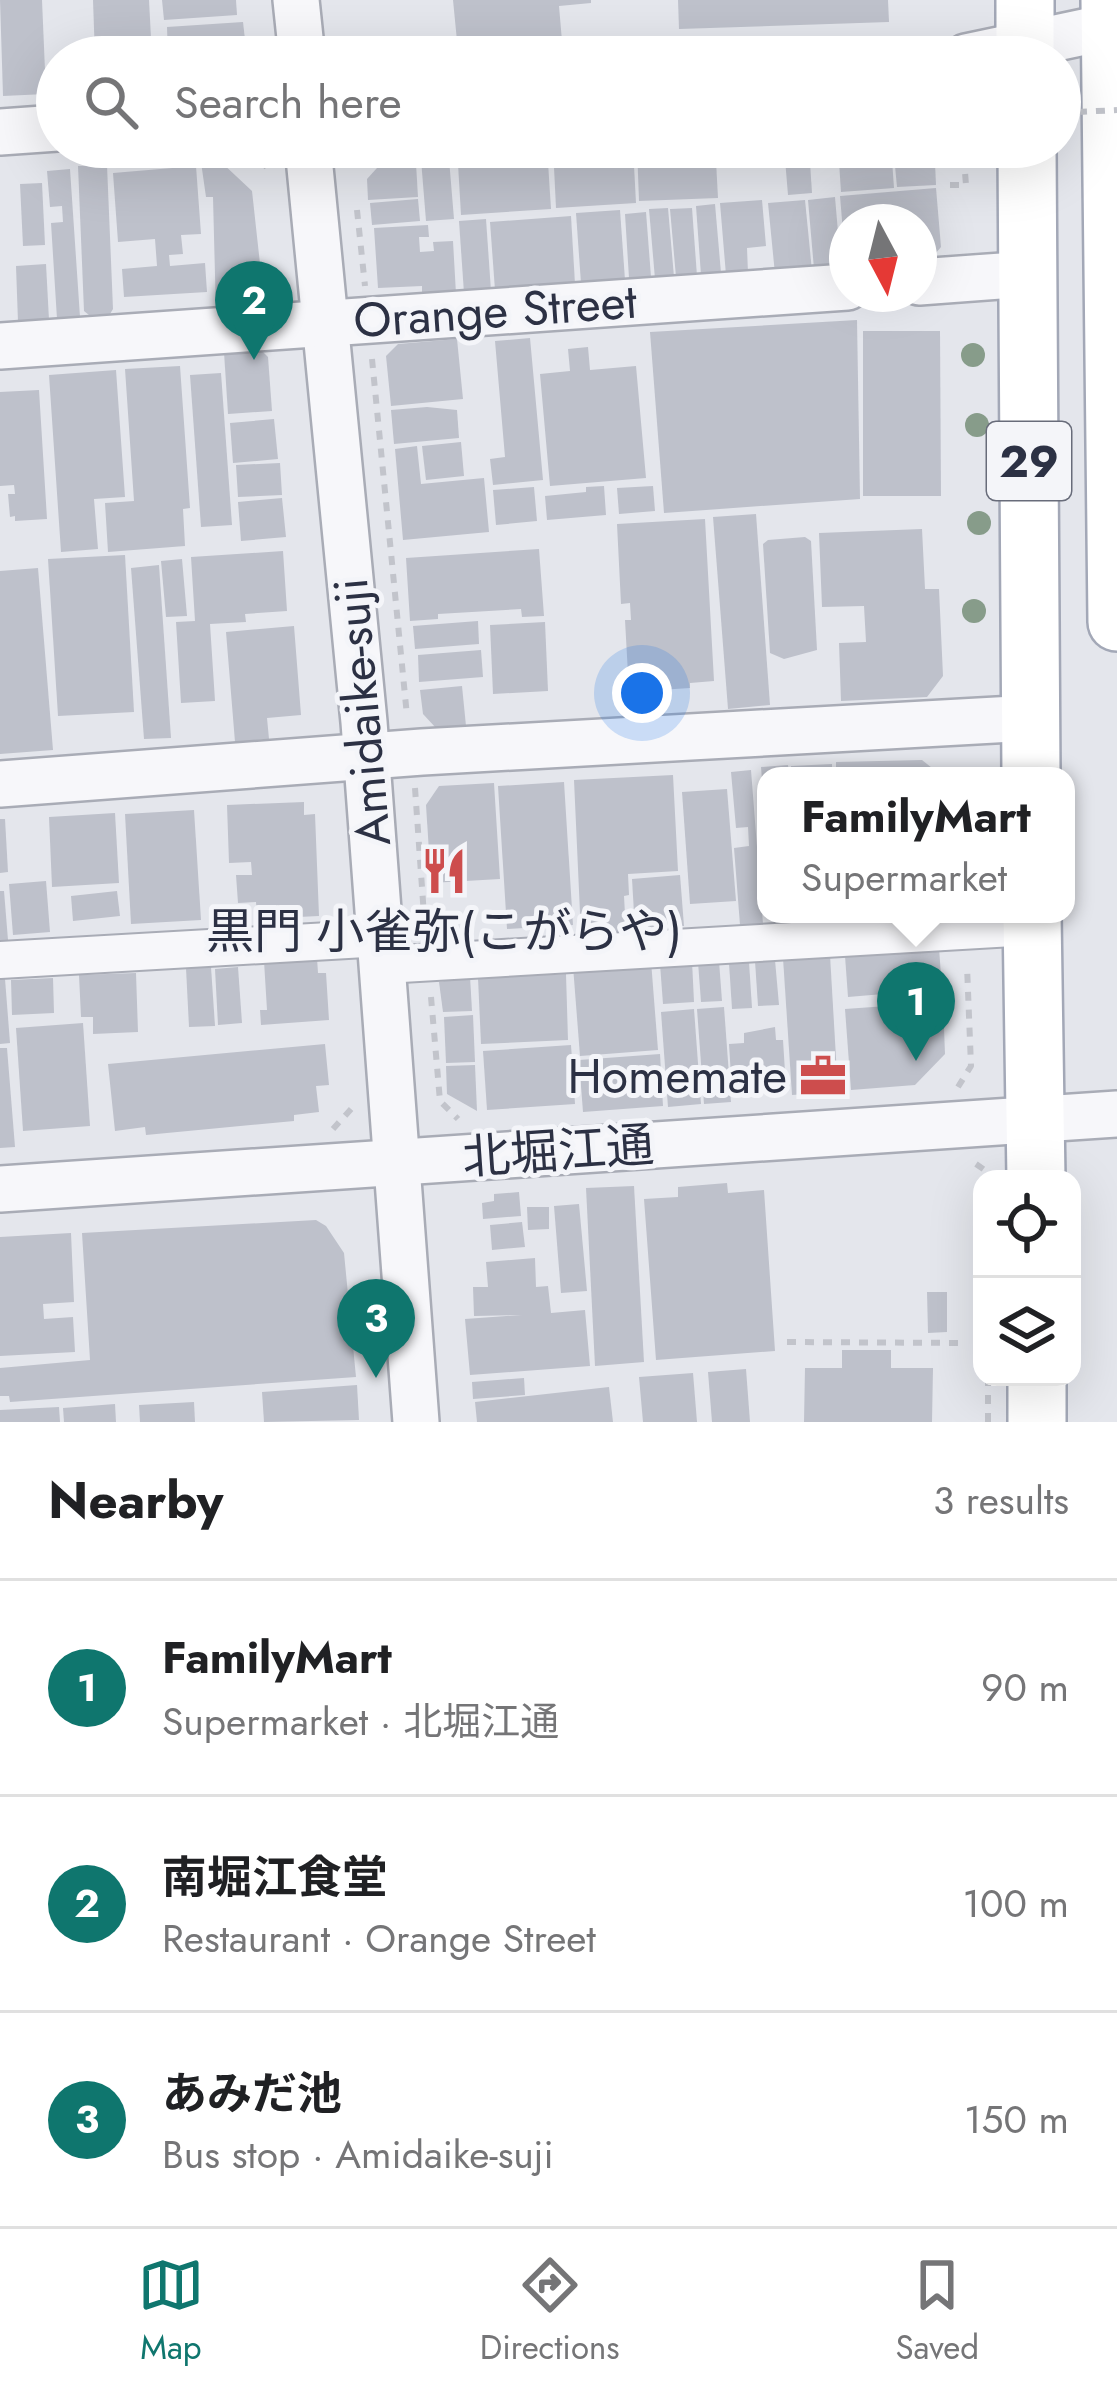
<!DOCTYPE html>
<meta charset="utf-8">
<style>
:root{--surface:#fff;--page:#f2f2f2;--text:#202124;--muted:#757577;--line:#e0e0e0;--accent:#0f766e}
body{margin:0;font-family:Jost,"Noto Sans JP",sans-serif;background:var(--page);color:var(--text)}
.controls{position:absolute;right:36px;bottom:36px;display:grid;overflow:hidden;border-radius:24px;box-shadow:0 12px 48px #0002}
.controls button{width:108px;height:108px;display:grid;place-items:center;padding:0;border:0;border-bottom:3px solid var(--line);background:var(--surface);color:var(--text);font:60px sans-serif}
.compass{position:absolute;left:829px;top:204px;width:108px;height:108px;border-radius:50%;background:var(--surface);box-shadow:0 12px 48px #0002;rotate:173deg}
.you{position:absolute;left:642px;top:693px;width:42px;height:42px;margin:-30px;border:9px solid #fff;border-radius:50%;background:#1a73e8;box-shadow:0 0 0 18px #1a73e833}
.badge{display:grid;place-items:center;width:78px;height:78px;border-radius:50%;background:var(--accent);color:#fff;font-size:39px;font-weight:700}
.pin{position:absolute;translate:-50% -99px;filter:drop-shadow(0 3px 6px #0008)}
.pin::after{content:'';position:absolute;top:63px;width:42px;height:36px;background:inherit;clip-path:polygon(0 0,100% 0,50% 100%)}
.popup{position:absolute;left:757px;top:767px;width:318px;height:156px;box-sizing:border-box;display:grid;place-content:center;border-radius:24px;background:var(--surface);filter:drop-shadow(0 3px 9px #0005);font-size:39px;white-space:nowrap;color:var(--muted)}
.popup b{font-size:45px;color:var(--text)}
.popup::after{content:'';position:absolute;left:50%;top:100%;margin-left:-24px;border:24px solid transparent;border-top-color:var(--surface)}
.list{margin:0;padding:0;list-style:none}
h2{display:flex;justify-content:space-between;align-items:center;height:156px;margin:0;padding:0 48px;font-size:51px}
h2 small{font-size:39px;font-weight:400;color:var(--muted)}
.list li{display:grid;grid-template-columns:78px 1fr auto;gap:36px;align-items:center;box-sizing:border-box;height:216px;padding:0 48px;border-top:3px solid var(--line)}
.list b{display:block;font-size:45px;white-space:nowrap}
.list p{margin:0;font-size:39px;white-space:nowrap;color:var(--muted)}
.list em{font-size:39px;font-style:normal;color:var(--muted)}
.icon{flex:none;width:66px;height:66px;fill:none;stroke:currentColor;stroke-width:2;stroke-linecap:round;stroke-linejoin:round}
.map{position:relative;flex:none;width:1117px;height:1422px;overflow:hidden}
.search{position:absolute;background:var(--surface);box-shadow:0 12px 48px #0002;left:36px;right:36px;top:36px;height:132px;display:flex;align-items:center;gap:30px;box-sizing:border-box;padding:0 42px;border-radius:66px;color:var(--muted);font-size:45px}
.sheet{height:804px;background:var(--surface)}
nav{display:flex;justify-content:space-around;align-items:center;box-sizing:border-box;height:168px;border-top:3px solid var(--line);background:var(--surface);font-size:33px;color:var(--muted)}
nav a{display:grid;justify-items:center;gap:6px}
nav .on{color:var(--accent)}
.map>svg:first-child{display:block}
.building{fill:#bec1cb}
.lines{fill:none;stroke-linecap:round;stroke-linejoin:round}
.minor-casing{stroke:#a9acb6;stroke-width:40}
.tertiary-casing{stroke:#a9acb6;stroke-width:50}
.primary-casing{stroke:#a3a8b7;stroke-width:62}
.path{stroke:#c2c4cb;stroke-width:6;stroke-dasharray:9 9;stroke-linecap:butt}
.minor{stroke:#f7f7fa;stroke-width:36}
.tertiary{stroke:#f7f7fa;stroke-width:45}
.primary{stroke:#fff;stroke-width:57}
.path-bridge{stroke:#c2c4cb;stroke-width:6;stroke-dasharray:9 9;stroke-linecap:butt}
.tree{fill:#879c8a}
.labels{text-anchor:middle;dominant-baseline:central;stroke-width:10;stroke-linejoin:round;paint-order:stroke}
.shield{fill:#f4f5f9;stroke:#686c7a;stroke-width:3}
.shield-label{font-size:45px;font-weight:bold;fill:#2c3144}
.street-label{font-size:48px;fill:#2c3144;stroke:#f4f5f9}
.poi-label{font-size:48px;fill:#2c3144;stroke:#f4f5f9}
</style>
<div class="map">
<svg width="1117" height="1422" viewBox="0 0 1117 1422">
<rect width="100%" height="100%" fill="#e4e6ec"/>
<g class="building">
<path d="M 0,0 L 42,0 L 46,94 L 3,96 Z"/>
<path d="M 93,0 L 149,0 L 152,57 L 95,57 Z"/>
<path d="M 162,0 L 236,0 L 237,15 L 164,20 Z"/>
<path d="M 453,0 L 591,0 L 591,3 L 559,6 L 562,41 L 458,51 Z"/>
<path d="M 678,0 L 888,0 L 889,22 L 679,29 Z"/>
<path d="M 243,22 L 246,48 L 238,57 L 168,57 L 167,27 Z"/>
<path d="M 396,147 L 415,147 L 418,197 L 368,200 L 367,179 Z"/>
<path d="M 420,147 L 448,147 L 454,219 L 426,221 Z"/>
<path d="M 457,147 L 547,147 L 551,209 L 461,215 Z"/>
<path d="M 553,147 L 633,147 L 636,203 L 556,208 Z"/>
<path d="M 637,147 L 705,147 L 716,161 L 718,198 L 639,201 Z"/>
<path d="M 784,147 L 809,147 L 812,193 L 788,195 Z"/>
<path d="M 838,147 L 931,147 L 932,157 L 892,160 L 894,188 L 841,192 Z"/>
<path d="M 220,161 L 252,191 L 264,300 L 253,313 L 216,314 L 213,197 L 206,197 L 201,162 Z"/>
<path d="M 935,163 L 936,185 L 897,187 L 895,166 Z"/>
<path d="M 107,165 L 113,309 L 110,314 L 89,315 L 84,311 L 78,166 Z"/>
<path d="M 196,166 L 201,234 L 181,235 L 183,254 L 169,255 L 170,266 L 205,263 L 207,292 L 124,297 L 122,269 L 157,266 L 155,239 L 118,242 L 113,173 Z"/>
<path d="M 70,169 L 80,317 L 57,319 L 51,223 L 63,222 L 62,206 L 50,207 L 47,171 Z"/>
<path d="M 42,183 L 45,245 L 23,246 L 20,184 Z"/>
<path d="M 936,188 L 941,247 L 929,261 L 919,261 L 919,222 L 847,222 L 847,244 L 844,244 L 840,196 Z"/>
<path d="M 835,197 L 841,267 L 814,269 L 808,200 Z"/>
<path d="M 418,199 L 420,221 L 372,225 L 370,203 Z"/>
<path d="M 762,200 L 766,246 L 747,248 L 748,273 L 726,275 L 720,203 Z"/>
<path d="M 805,200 L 812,271 L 775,274 L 768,203 Z"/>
<path d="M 715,204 L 721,273 L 701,275 L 696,206 Z"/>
<path d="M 668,208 L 674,277 L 655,279 L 649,209 Z"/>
<path d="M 692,208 L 697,276 L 676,277 L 670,209 Z"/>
<path d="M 620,210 L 625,280 L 581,283 L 576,213 Z"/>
<path d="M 646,212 L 651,277 L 629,278 L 625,214 Z"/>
<path d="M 571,216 L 575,284 L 495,290 L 490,222 Z"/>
<path d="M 486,219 L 491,291 L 464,293 L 459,221 Z"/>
<path d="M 428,225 L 429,237 L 419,237 L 420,252 L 434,251 L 433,242 L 453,241 L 456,294 L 422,296 L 422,286 L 378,288 L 374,228 Z"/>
<path d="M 46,264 L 49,320 L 18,322 L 16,266 Z"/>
<path d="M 857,320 L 860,499 L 664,513 L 650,332 Z"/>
<path d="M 863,331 L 940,331 L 941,496 L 863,496 Z"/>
<path d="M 530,338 L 543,480 L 493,485 L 490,459 L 505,457 L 495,341 Z"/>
<path d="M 457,339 L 463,399 L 391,406 L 386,356 L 398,344 Z"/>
<path d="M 588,347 L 590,370 L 636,366 L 646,478 L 550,486 L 540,374 L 570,371 L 568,349 Z"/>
<path d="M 259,348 L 268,357 L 272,411 L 228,414 L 224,352 Z"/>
<path d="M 180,366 L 190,508 L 183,509 L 185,546 L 108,552 L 105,503 L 134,501 L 125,369 Z"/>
<path d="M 116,370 L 125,497 L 94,499 L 98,549 L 61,552 L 49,375 Z"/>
<path d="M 221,373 L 232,525 L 201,527 L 190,375 Z"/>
<path d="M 39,390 L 47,519 L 15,521 L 15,516 L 10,517 L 8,494 L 15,494 L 14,485 L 0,486 L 0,392 Z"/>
<path d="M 427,407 L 457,410 L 459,438 L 394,444 L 391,410 Z"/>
<path d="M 274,419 L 278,459 L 233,463 L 230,423 Z"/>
<path d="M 461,442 L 464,476 L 426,480 L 422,446 Z"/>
<path d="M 417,446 L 421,484 L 484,478 L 489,532 L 403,540 L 395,449 Z"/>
<path d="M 280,463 L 282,495 L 238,497 L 236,465 Z"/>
<path d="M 604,486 L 606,515 L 547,520 L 545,496 L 586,492 L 586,487 Z"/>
<path d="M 653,486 L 655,511 L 619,514 L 617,488 Z"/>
<path d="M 534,487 L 537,521 L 496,525 L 493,490 Z"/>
<path d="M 282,498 L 286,537 L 241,541 L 238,502 Z"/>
<path d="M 756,514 L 770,705 L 728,709 L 713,517 Z"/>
<path d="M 705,519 L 714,681 L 690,683 L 690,688 L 629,692 L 625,620 L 631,620 L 630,603 L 621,604 L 617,524 Z"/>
<path d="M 922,529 L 925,589 L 939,589 L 943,676 L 927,697 L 841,701 L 839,643 L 866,642 L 864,606 L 822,607 L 819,533 Z"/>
<path d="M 805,537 L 811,541 L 817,650 L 784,659 L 770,653 L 763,544 L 768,540 Z"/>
<path d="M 539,549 L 544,616 L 522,617 L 521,609 L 438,614 L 438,619 L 410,621 L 406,558 Z"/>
<path d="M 283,551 L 287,611 L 245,614 L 246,622 L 210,624 L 215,701 L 181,703 L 176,622 L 195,621 L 191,557 Z"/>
<path d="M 125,555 L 134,712 L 58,716 L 48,559 Z"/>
<path d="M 182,559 L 187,616 L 166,617 L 161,561 Z"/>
<path d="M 159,565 L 171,738 L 144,739 L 131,568 Z"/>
<path d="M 38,568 L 53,750 L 0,754 L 0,571 Z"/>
<path d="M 478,621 L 479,644 L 415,649 L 413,626 Z"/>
<path d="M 545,622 L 548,691 L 493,694 L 490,625 Z"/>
<path d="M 294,626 L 301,715 L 267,718 L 269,739 L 235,742 L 226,632 Z"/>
<path d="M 481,650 L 483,677 L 419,682 L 418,655 Z"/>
<path d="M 462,686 L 466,726 L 436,728 L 423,714 L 420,690 Z"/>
<path d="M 922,760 L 942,776 L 836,776 L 836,762 Z"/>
<path d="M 832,764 L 832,776 L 792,776 L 791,766 Z"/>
<path d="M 788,765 L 789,776 L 766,776 L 766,793 L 763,793 L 761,767 Z"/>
<path d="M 751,770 L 763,924 L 740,925 L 734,848 L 749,846 L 748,827 L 736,828 L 731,772 Z"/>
<path d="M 673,775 L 678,871 L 628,874 L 629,895 L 624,896 L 626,933 L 581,935 L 574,780 Z"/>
<path d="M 564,782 L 573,925 L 507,929 L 498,786 Z"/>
<path d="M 494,783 L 500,879 L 431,883 L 426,805 L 439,786 Z"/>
<path d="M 727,789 L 736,901 L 690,904 L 682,792 Z"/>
<path d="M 304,802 L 304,815 L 315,814 L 319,916 L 257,919 L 256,902 L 238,903 L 236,875 L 252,875 L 251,862 L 229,863 L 227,805 Z"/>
<path d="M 194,810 L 201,920 L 131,924 L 125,814 Z"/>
<path d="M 115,813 L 119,883 L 52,887 L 49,817 Z"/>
<path d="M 0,819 L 5,819 L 8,872 L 0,873 Z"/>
<path d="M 680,875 L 684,926 L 635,930 L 632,879 Z"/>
<path d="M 46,881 L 50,932 L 13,935 L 9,884 Z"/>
<path d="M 0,891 L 4,891 L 8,940 L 0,941 Z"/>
<path d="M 117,891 L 120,916 L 73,921 L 71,896 Z"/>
<path d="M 773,914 L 800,914 L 801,919 L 773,921 Z"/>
<path d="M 813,914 L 844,914 L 845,919 L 813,921 Z"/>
<path d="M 939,948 L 942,989 L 848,997 L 845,956 Z"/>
<path d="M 830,955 L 838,1092 L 792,1095 L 783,958 Z"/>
<path d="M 317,958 L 318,973 L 326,973 L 329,1020 L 261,1025 L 260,1010 L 267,1010 L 264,961 Z"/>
<path d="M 775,960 L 779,1005 L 758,1006 L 755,961 Z"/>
<path d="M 651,961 L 658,1050 L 580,1056 L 573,966 Z"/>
<path d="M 692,961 L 694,1002 L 663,1004 L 660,964 Z"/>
<path d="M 719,961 L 722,1001 L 701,1002 L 698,962 Z"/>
<path d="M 749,962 L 752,1008 L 732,1009 L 729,963 Z"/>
<path d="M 211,967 L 215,1026 L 189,1027 L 186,968 Z"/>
<path d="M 238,967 L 242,1023 L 218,1025 L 215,969 Z"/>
<path d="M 136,973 L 138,1032 L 93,1034 L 93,1017 L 81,1017 L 79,975 Z"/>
<path d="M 566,974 L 568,1040 L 481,1044 L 478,978 Z"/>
<path d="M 470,976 L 472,1011 L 443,1012 L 439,982 Z"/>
<path d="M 53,978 L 54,1013 L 12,1015 L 11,980 Z"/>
<path d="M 0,979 L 5,979 L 10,1043 L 0,1044 Z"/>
<path d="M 943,1002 L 945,1054 L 915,1085 L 851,1090 L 845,1009 Z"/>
<path d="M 724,1007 L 731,1102 L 704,1104 L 697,1009 Z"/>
<path d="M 694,1009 L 701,1104 L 668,1107 L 661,1012 Z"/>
<path d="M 473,1015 L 475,1062 L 446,1063 L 444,1017 Z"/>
<path d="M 83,1023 L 90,1126 L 23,1131 L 16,1028 Z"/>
<path d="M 775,1027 L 776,1040 L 783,1040 L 786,1088 L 732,1092 L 729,1044 L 744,1043 L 744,1033 Z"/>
<path d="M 325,1044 L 329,1085 L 316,1086 L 319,1112 L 294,1115 L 294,1121 L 146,1135 L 145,1127 L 115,1131 L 108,1064 Z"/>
<path d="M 571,1045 L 575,1104 L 487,1110 L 483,1051 Z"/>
<path d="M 0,1048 L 7,1048 L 15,1147 L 0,1148 Z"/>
<path d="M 660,1054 L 663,1106 L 583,1112 L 579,1060 Z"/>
<path d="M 475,1065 L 477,1111 L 447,1094 L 446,1066 Z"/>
<path d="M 727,1183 L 728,1193 L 764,1190 L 775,1351 L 656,1360 L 644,1199 L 678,1197 L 678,1187 Z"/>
<path d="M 634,1186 L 644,1362 L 595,1366 L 586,1188 Z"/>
<path d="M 519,1192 L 521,1216 L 483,1219 L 482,1203 L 494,1201 L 494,1194 Z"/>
<path d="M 579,1204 L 587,1291 L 561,1293 L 554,1206 Z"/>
<path d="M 527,1207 L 549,1207 L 549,1229 L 528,1230 Z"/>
<path d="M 316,1220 L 326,1226 L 344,1253 L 356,1377 L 10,1402 L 9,1396 L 0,1396 L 0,1368 L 90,1360 L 82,1233 Z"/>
<path d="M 522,1222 L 525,1247 L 492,1250 L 490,1225 Z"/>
<path d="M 71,1233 L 74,1302 L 43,1304 L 44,1319 L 73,1317 L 75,1352 L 0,1356 L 0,1237 Z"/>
<path d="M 535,1258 L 536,1287 L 548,1286 L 551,1313 L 585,1310 L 590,1366 L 470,1375 L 465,1319 L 522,1315 L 474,1316 L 473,1287 L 488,1287 L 486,1262 Z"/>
<path d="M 927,1292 L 947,1292 L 947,1332 L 928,1333 Z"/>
<path d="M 842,1350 L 891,1350 L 891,1368 L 933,1368 L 932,1422 L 804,1422 L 805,1368 L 842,1368 Z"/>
<path d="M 746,1369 L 750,1422 L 712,1422 L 708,1372 Z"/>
<path d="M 693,1373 L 697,1422 L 643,1422 L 639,1377 Z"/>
<path d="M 524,1378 L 525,1395 L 473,1399 L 472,1382 Z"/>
<path d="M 357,1385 L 359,1420 L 264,1422 L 262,1392 Z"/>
<path d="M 609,1387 L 613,1422 L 477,1422 L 475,1402 Z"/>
<path d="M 194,1402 L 195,1422 L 140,1422 L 139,1405 Z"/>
<path d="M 115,1404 L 116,1422 L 64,1422 L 63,1408 Z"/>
<path d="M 59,1407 L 60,1422 L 0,1422 L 0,1410 Z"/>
</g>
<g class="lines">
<defs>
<g id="minor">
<path d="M 0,960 L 382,938"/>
<path d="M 384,965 L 1032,927"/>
</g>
<g id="tertiary">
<path d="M 296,0 L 302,57"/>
<path d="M 966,57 L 1117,25"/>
<path d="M 0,132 L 57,128"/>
<path d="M 308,147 L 364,722 L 416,1422"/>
<path d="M 919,282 L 1028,274"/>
<path d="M 0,346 L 847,287"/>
<path d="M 0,784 L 422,752 L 1030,718"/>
<path d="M 0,1189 L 1117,1114"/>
</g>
<g id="primary">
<path d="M 1025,0 L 1025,57"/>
<path d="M 1110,0 L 1117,622"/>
<path d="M 1027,147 L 1031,776"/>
<path d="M 1032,914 L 1036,1179"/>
<path d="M 1037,1377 L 1037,1422"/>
</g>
</defs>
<use href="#minor" class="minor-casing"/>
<use href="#tertiary" class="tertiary-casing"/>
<use href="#primary" class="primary-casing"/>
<g class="path">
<path d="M 249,147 L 270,171"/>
<path d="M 352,167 L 360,147"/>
<path d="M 950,185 L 966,185 L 963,147"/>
<path d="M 357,210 L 365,286"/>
<path d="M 372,359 L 407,716"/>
<path d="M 415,788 L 425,930"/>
<path d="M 431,997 L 440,1101 L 458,1119"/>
<path d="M 958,1087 L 971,1066 L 967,966"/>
<path d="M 333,1129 L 352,1108"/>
<path d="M 976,1164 L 986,1171 L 986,1179"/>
<path d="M 787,1342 L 962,1343"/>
<path d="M 988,1377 L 988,1422"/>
</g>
<use href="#minor" class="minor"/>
<use href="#tertiary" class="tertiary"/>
<use href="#primary" class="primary"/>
<path class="path-bridge" d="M 1060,113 L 1117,110"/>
</g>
<g class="tree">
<circle cx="973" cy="355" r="12"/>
<circle cx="977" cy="425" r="12"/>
<circle cx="979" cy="523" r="12"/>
<circle cx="974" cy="611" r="12"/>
</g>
<defs>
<symbol id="restaurant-bare" viewBox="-9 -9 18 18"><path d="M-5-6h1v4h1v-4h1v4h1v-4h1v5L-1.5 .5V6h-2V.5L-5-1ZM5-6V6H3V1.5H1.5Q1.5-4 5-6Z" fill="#cd4d4d" stroke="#f4f5f9" stroke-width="2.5" paint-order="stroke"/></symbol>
<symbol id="office-bare" viewBox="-9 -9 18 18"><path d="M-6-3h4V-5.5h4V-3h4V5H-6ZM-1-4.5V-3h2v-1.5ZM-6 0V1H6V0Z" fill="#cd4d4d" stroke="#f4f5f9" stroke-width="2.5" paint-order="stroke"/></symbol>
</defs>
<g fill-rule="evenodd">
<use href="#restaurant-bare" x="411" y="838" width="66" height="66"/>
<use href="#office-bare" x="790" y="1043" width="66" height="66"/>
</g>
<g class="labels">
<rect class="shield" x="987" y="422" width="84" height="78" rx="9"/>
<g class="shield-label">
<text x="1029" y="461">29</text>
</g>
<g class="street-label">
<text transform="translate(495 311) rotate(-4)">Orange Street</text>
<text transform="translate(362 712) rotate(-95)">Amidaike-suji</text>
<text transform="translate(558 1151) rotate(-4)">北堀江通</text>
</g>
<g class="poi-label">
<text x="444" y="931">黒門 小雀弥(こがらや)</text>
<text x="787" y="1076" text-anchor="end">Homemate</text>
</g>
</g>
</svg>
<div class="controls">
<button><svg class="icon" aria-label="locate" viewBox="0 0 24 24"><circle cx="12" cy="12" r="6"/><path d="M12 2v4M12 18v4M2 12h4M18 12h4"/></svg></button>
<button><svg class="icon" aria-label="layers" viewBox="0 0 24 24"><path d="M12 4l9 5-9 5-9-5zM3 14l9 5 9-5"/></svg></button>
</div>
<svg class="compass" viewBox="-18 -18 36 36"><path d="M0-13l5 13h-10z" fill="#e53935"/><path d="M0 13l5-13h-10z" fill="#757577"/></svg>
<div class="you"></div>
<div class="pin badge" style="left:916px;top:1061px">1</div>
<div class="popup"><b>FamilyMart</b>Supermarket</div>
<div class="pin badge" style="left:254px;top:360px">2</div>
<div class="pin badge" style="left:376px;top:1378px">3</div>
<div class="search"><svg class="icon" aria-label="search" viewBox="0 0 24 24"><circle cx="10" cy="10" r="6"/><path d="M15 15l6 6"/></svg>Search here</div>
</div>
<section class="sheet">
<h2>Nearby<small>3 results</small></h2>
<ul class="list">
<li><span class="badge">1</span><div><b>FamilyMart</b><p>Supermarket · 北堀江通</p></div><em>90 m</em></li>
<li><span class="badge">2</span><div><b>南堀江食堂</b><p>Restaurant · Orange Street</p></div><em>100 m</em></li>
<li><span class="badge">3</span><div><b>あみだ池</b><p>Bus stop · Amidaike-suji</p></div><em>150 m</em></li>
</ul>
</section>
<nav>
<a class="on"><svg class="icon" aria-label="map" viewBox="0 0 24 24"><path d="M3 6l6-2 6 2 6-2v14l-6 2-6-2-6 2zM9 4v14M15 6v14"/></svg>Map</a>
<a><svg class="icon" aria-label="directions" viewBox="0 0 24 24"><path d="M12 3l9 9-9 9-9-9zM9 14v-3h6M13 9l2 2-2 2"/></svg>Directions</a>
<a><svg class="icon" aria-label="saved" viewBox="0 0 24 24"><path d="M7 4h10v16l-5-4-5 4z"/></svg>Saved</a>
</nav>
